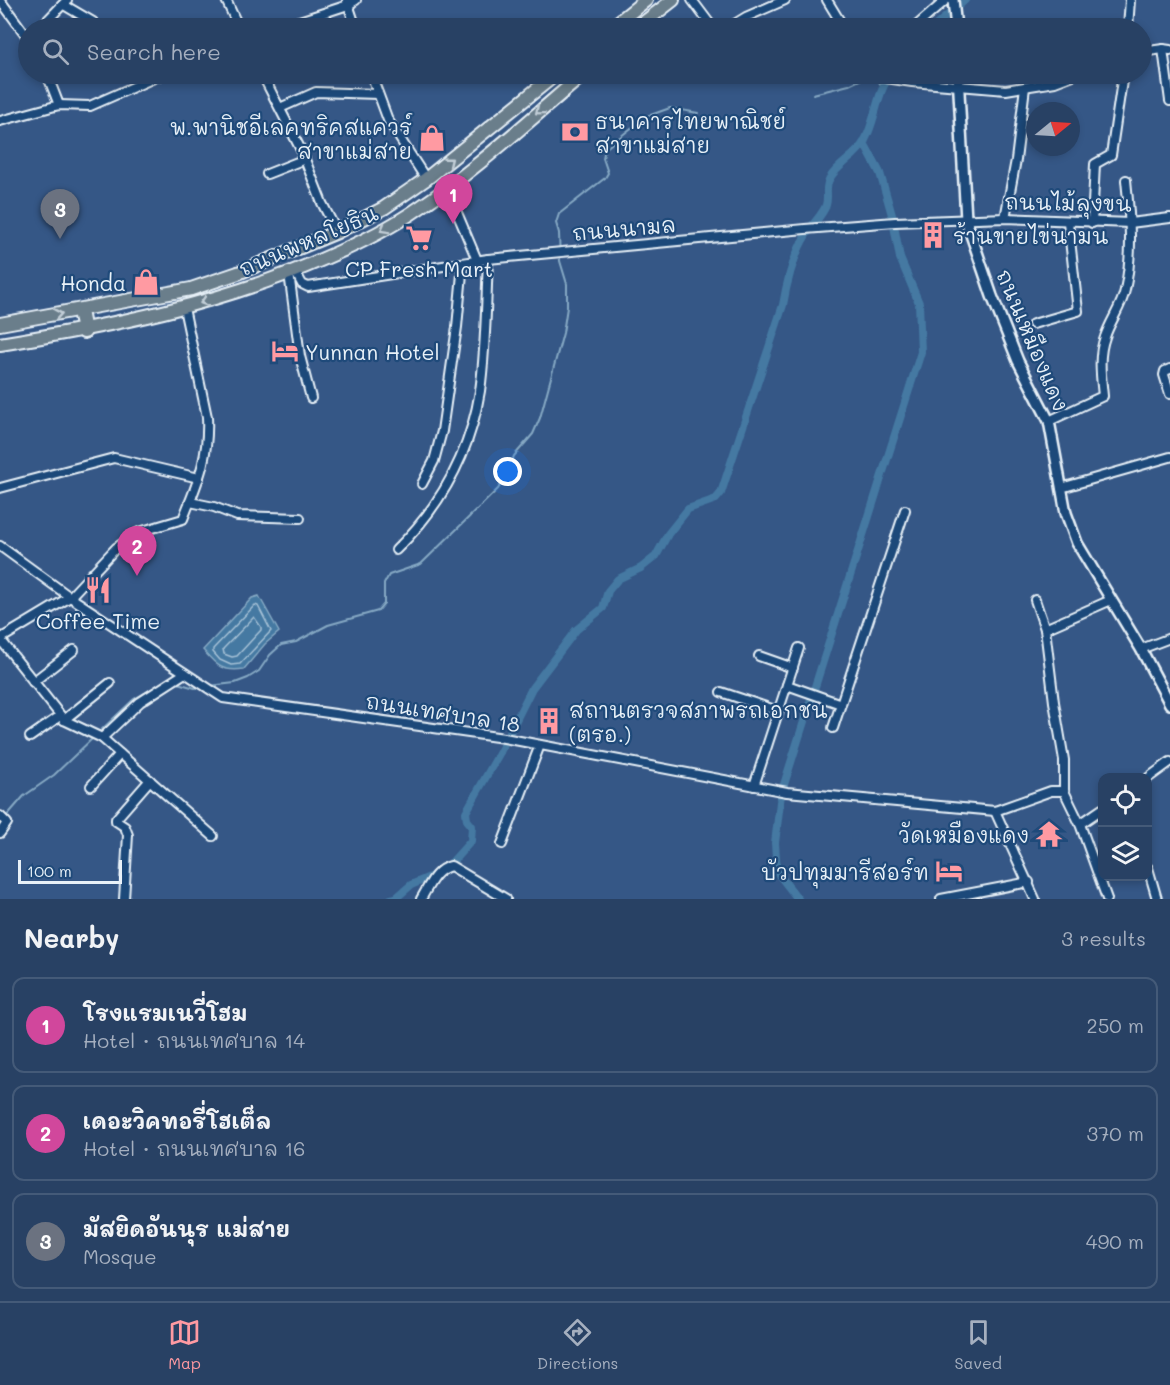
<!DOCTYPE html>
<meta charset="utf-8">
<style>
:root{--surface:#284164;--page:#344c6d;--text:#f1f3f6;--muted:#a5afbf;--line:#445a78;--accent:#ff9aa2}
body{margin:0;font-family:Mali,"Playpen Sans Thai",sans-serif;background:var(--page);color:var(--text)}
.controls{position:absolute;right:18px;bottom:18px;display:grid;overflow:hidden;border-radius:12px;box-shadow:0 3px 9px #0003}
.controls button{width:54px;height:54px;display:grid;place-items:center;padding:0;border:0;border-bottom:2px solid var(--line);background:var(--surface);color:var(--text);font:30px sans-serif}
.compass{position:absolute;left:1026px;top:102px;width:54px;height:54px;border-radius:50%;background:var(--surface);box-shadow:0 3px 9px #0003;rotate:72deg}
.scale{position:absolute;left:18px;bottom:15px;width:104px;box-sizing:border-box;padding-left:6px;border:3px solid #e8f1f8;border-top:0;font-size:16px;line-height:21px;white-space:nowrap;color:#e8f1f8;-webkit-text-stroke:4px #1f4a7a;paint-order:stroke}
.you{position:absolute;left:508px;top:472px;width:21px;height:21px;margin:-15px;border:4px solid #fff;border-radius:50%;background:#1a73e8;box-shadow:0 0 0 9px #1a73e833}
.badge{display:grid;place-items:center;width:39px;height:39px;border-radius:50%;background:var(--accent);color:#fff;font-size:20px;font-weight:700}
.pin{position:absolute;translate:-50% -50px;filter:drop-shadow(0 2px 3px #0008)}
.pin::after{content:'';position:absolute;top:32px;width:21px;height:18px;background:inherit;clip-path:polygon(0 0,100% 0,50% 100%)}
.list{margin:0;padding:0;list-style:none}
h2{display:flex;justify-content:space-between;align-items:center;height:78px;margin:0;padding:0 24px;font-size:26px}
h2 small{font-size:20px;font-weight:400;color:var(--muted)}
.list li{display:grid;grid-template-columns:39px 1fr auto;gap:18px;align-items:center;box-sizing:border-box;height:96px;margin:0 12px 12px;padding:0 12px;border:2px solid var(--line);border-radius:12px}
.list b{display:block;font-size:22px;white-space:nowrap}
.list p{margin:0;font-size:20px;white-space:nowrap;color:var(--muted)}
.list em{font-size:20px;font-style:normal;color:var(--muted)}
.icon{flex:none;width:33px;height:33px;fill:none;stroke:currentColor;stroke-width:2;stroke-linecap:round;stroke-linejoin:round}
.map{position:relative;flex:none;width:1170px;height:899px;overflow:hidden}
.search{position:absolute;background:var(--surface);box-shadow:0 3px 9px #0003;left:18px;right:18px;top:18px;height:66px;display:flex;align-items:center;gap:15px;box-sizing:border-box;padding:0 21px;border-radius:33px;color:var(--muted);font-size:22px}
.sheet{height:402px;background:var(--surface)}
nav{display:flex;justify-content:space-around;align-items:center;box-sizing:border-box;height:84px;border-top:2px solid var(--line);background:var(--surface);font-size:16px;color:var(--muted)}
nav a{display:grid;justify-items:center;gap:3px}
nav .on{color:var(--accent)}
.map>svg:first-child{display:block}
.water{fill:#4479a2;stroke:#86a9c4;stroke-width:1.5}
.lines{fill:none;stroke-linecap:round;stroke-linejoin:round}
.shore{stroke:#a6c1d6;stroke-width:1.5}
.stream{stroke:#86a9c4;stroke-width:2}
.canal{stroke:#4479a2;stroke-width:8}
.minor-casing{stroke:#e8f1f8;stroke-width:12}
.tertiary-casing{stroke:#e8f1f8;stroke-width:14}
.primary-casing{stroke:#e8f1f8;stroke-width:16}
.trunk-casing{stroke:#e8f1f8;stroke-width:18}
.minor{stroke:#1f4a7a;stroke-width:8}
.tertiary{stroke:#1f4a7a;stroke-width:9}
.primary{stroke:#6b7e8b;stroke-width:12}
.trunk{stroke:#6b7e8b;stroke-width:14}
.oneway{stroke:#c2ced7}
.labels{text-anchor:middle;dominant-baseline:central;stroke-width:4.5;stroke-linejoin:round;paint-order:stroke}
.poi-label{font-size:21px;fill:#e8f1f8;stroke:#1f4a7a;text-anchor:start}
.street-label{font-size:21px;fill:#e8f1f8;stroke:#1f4a7a}
</style>
<div class="map">
<svg width="1170" height="899" viewBox="0 0 1170 899">
<rect width="100%" height="100%" fill="#355786"/>
<filter id="ink" filterUnits="userSpaceOnUse"><feTurbulence type="fractalNoise" baseFrequency=".0167" numOctaves="2"/><feDisplacementMap in="SourceGraphic" scale="12" xChannelSelector="R" yChannelSelector="G"/><feConvolveMatrix kernelMatrix="1 2 1 2 8 2 1 2 1" color-interpolation-filters="sRGB"/></filter>
<g filter="url(#ink)">
<path class="water" d="M 259,596 L 279,632 L 265,644 L 244,669 C 222,672 217,666 203,650 L 252,598 Z"/>
<g class="lines">
<g class="shore">
<path d="M 255,605 L 258,606 L 271,631 L 240,664 L 231,665 L 220,660 L 213,652 L 213,649 Z"/>
<path d="M 254,617 L 261,627 L 261,630 L 237,656 L 232,657 L 224,654 L 223,649 Z"/>
</g>
<g class="stream">
<path d="M 813,94 L 849,85 L 868,76 L 877,79 L 883,88"/>
<path d="M 174,682 L 195,688 L 201,687"/>
<path d="M 209,686 L 235,683 L 248,678 L 259,671 L 270,655 L 281,645 L 296,642 L 328,625 L 378,611 L 384,604 L 384,584 L 389,575 L 421,564 L 498,489 L 506,476 L 514,456 L 533,434 L 540,418 L 563,333 L 567,307 L 567,284 L 560,261 L 559,233 L 556,223 L 559,214 L 605,178 L 608,173 L 603,158 L 605,149 L 645,117 L 670,108 L 698,113"/>
<path d="M 98,733 L 134,699 L 167,680"/>
<path d="M 5,818 L 24,796 L 54,775 L 94,737"/>
</g>
<g class="canal">
<path d="M 933,28 L 965,0"/>
<path d="M 391,899 L 396,898 L 411,885 L 444,871 L 471,841 L 472,826 L 467,820 L 466,812 L 500,752 L 532,688 L 576,630 L 603,608 L 608,591 L 618,579 L 641,568 L 656,556 L 668,534 L 688,509 L 716,499 L 721,493 L 783,305 C 787,281 793,256 806,235 C 811,225 823,215 826,205 C 829,196 824,187 830,178 C 839,163 856,157 864,142 C 876,121 876,93 891,74"/>
<path d="M 798,899 L 777,872 L 775,843 L 781,794 L 921,352 L 919,303 L 900,258 L 892,215 L 880,173 L 864,143"/>
</g>
<defs>
<g id="minor">
<path d="M 0,0 L 28,38"/>
<path d="M 226,0 L 239,28"/>
<path d="M 692,0 L 713,28"/>
<path d="M 827,0 L 844,28"/>
<path d="M 347,1 L 356,28"/>
<path d="M 64,5 L 93,22 L 99,28"/>
<path d="M 40,28 L 67,0"/>
<path d="M 278,28 L 348,5 L 356,0"/>
<path d="M 728,28 L 746,17 L 785,0"/>
<path d="M 914,28 L 946,0"/>
<path d="M 1128,28 L 1130,0"/>
<path d="M 1163,49 L 1170,101"/>
<path d="M 1142,52 L 1163,49 L 1170,50"/>
<path d="M 47,74 L 59,105"/>
<path d="M 262,74 L 302,152 L 322,203 L 337,232"/>
<path d="M 371,74 L 388,120 L 426,179"/>
<path d="M 875,74 L 886,78 L 912,82 L 1006,90 L 1055,82 L 1076,74"/>
<path d="M 280,108 L 316,92 L 378,94"/>
<path d="M 0,121 L 59,105 L 90,106 L 163,74"/>
<path d="M 267,174 L 305,159"/>
<path d="M 447,189 L 477,260"/>
<path d="M 1005,218 L 1016,160 L 1025,87"/>
<path d="M 1092,223 L 1095,164 L 1111,155 L 1123,74"/>
<path d="M 295,271 L 302,284 L 308,287 L 488,259 L 805,229 L 895,222 L 1005,218 L 1130,223 L 1170,218"/>
<path d="M 289,273 L 300,356 L 311,398"/>
<path d="M 1033,324 L 1078,311 L 1068,222"/>
<path d="M 1170,369 L 1165,371 L 1164,375 L 1170,394"/>
<path d="M 1049,421 L 1103,396 C 1101,376 1098,356 1105,337 C 1110,321 1122,306 1125,290 C 1133,254 1130,217 1126,180"/>
<path d="M 422,484 L 434,461 L 442,431 L 457,327 L 463,263"/>
<path d="M 0,488 L 114,458 L 199,478"/>
<path d="M 1061,488 L 1170,457"/>
<path d="M 190,502 L 214,507 L 237,516 L 300,518"/>
<path d="M 0,546 L 70,597 L 223,698 L 504,738 L 787,792 L 995,811 L 1051,791 L 1064,791 L 1080,824 L 1107,899"/>
<path d="M 396,550 C 440,507 470,453 480,391 C 486,348 486,303 488,259"/>
<path d="M 1035,600 L 1045,629"/>
<path d="M 0,639 L 70,597 L 116,548 L 139,532 L 183,519 C 198,481 209,458 207,417 L 184,308"/>
<path d="M 0,639 L 64,720 L 102,738 L 213,836"/>
<path d="M 1141,649 L 1170,638"/>
<path d="M 759,656 L 793,668"/>
<path d="M 33,682 L 74,650"/>
<path d="M 787,685 L 841,704"/>
<path d="M 721,692 L 778,711"/>
<path d="M 64,720 L 110,683"/>
<path d="M 833,728 L 905,510"/>
<path d="M 30,737 L 60,716"/>
<path d="M 102,738 L 140,702 L 185,673"/>
<path d="M 1148,778 L 1170,762"/>
<path d="M 91,786 L 120,754"/>
<path d="M 754,786 L 799,648"/>
<path d="M 1064,791 L 1064,760 L 1054,702 L 1045,629 L 1111,600"/>
<path d="M 995,811 L 1035,899"/>
<path d="M 0,816 L 7,823 L 0,833"/>
<path d="M 1080,824 L 1102,809"/>
<path d="M 502,844 L 540,745"/>
<path d="M 1148,868 L 1157,899"/>
<path d="M 124,899 L 128,835 L 125,827 L 116,821 L 116,819 L 150,780"/>
<path d="M 421,899 C 429,886 435,869 451,866 L 506,899"/>
<path d="M 941,899 L 1029,882"/>
</g>
<g id="tertiary">
<path d="M 953,0 L 956,28"/>
<path d="M 958,74 L 966,220 L 992,296 L 1018,361 L 1049,421 L 1066,513 L 1077,543 L 1141,649 L 1170,704"/>
</g>
<g id="primary">
<path d="M 611,28 L 646,0"/>
<path d="M 637,28 L 673,0"/>
<path d="M 0,324 L 191,289 L 238,273 L 337,232 L 384,208 L 426,179 L 556,74"/>
<path d="M 0,344 C 111,326 220,304 323,259 C 356,245 389,229 419,208 C 477,169 530,119 584,74"/>
</g>
<path id="trunk" d="M 80,311 L 84,331"/>
</defs>
<use href="#minor" class="minor-casing"/>
<use href="#tertiary" class="tertiary-casing"/>
<use href="#primary" class="primary-casing"/>
<use href="#trunk" class="trunk-casing"/>
<use href="#minor" class="minor"/>
<use href="#tertiary" class="tertiary"/>
<use href="#primary" class="primary"/>
<use href="#trunk" class="trunk"/>
</g>
<defs><path id="oneway-chevron" d="M-2-3.5L2.5 0L-2 3.5" fill="none" stroke-width="1.6" stroke-linecap="round" stroke-linejoin="round" transform="scale(1.5)"/></defs>
<g class="oneway">
<use href="#oneway-chevron" transform="translate(539 111) rotate(140)"/>
<use href="#oneway-chevron" transform="translate(449 161) rotate(-39)"/>
<use href="#oneway-chevron" transform="translate(384 229) rotate(151)"/>
<use href="#oneway-chevron" transform="translate(204 302) rotate(163)"/>
<use href="#oneway-chevron" transform="translate(58 314) rotate(-10)"/>
</g>
</g>
<defs>
<symbol id="bank-bare" viewBox="-9 -9 18 18"><path d="M-6-4H6V4H-6ZM0-2.3a2.3 2.3 0 1 0 0 4.6a2.3 2.3 0 1 0 0-4.6Z" fill="#ff9aa2" stroke="#1f4a7a" stroke-width="2.5" paint-order="stroke"/></symbol>
<symbol id="shop-bare" viewBox="-9 -9 18 18"><path d="M-5-2.5h2.3a2.7 3.5 0 0 1 5.4 0H5L5.5 6h-11ZM-1.5-2.5h3a1.5 2.3 0 0 0-3 0Z" fill="#ff9aa2" stroke="#1f4a7a" stroke-width="2.5" paint-order="stroke"/></symbol>
<symbol id="building-bare" viewBox="-9 -9 18 18"><path d="M-4-6H4V6H1V3H-1V6H-4ZM-2.5-4.3h1.7v1.8h-1.7ZM.8-4.3h1.7v1.8H.8ZM-2.5-1h1.7V.8h-1.7ZM.8-1h1.7V.8H.8Z" fill="#ff9aa2" stroke="#1f4a7a" stroke-width="2.5" paint-order="stroke"/></symbol>
<symbol id="supermarket-bare" viewBox="-9 -9 18 18"><path d="M-6-5.5h2.5l.6 2H6L4.5 2H-2.5L-4.4-4H-6ZM-1.5 3.2a1.3 1.3 0 1 0 .1 0ZM3 3.2a1.3 1.3 0 1 0 .1 0Z" fill="#ff9aa2" stroke="#1f4a7a" stroke-width="2.5" paint-order="stroke"/></symbol>
<symbol id="hotel-bare" viewBox="-9 -9 18 18"><path d="M-6-4.5h1.5V1H6V5H4.5V3h-9V5H-6ZM-4 0a1.8 1.8 0 1 1 3.6 0ZM.5 0V-2.5h3Q6-2.5 6 0Z" fill="#ff9aa2" stroke="#1f4a7a" stroke-width="2.5" paint-order="stroke"/></symbol>
<symbol id="restaurant-bare" viewBox="-9 -9 18 18"><path d="M-5-6h1v4h1v-4h1v4h1v-4h1v5L-1.5 .5V6h-2V.5L-5-1ZM5-6V6H3V1.5H1.5Q1.5-4 5-6Z" fill="#ff9aa2" stroke="#1f4a7a" stroke-width="2.5" paint-order="stroke"/></symbol>
<symbol id="temple-bare" viewBox="-9 -9 18 18"><path d="M0-6L5-2H3V0L6.5 2.5H4V6H1.5V3h-3V6H-4V2.5H-6.5L-3 0V-2H-5Z" fill="#ff9aa2" stroke="#1f4a7a" stroke-width="2.5" paint-order="stroke"/></symbol>
</defs>
<g fill-rule="evenodd">
<use href="#bank-bare" x="556" y="113" width="38" height="38"/>
<use href="#shop-bare" x="413" y="119" width="38" height="38"/>
<use href="#building-bare" x="914" y="216" width="38" height="38"/>
<use href="#supermarket-bare" x="400" y="219" width="38" height="38"/>
<use href="#shop-bare" x="127" y="263" width="38" height="38"/>
<use href="#hotel-bare" x="266" y="332" width="38" height="38"/>
<use href="#restaurant-bare" x="79" y="571" width="38" height="38"/>
<use href="#building-bare" x="530" y="702" width="38" height="38"/>
<use href="#temple-bare" x="1030" y="815" width="38" height="38"/>
<use href="#hotel-bare" x="930" y="852" width="38" height="38"/>
</g>
<g class="labels">
<g class="poi-label">
<text x="595" y="120">ธนาคารไทยพาณิชย์<tspan x="595" dy="24">สาขาแม่สาย</tspan></text>
<text x="412" y="126" text-anchor="end">พ.พานิชอีเลคทริคสแควร์<tspan x="412" dy="24">สาขาแม่สาย</tspan></text>
<text x="953" y="235">ร้านขายไข่นามน</text>
<text x="419" y="268" text-anchor="middle">CP Fresh Mart</text>
<text x="126" y="282" text-anchor="end">Honda</text>
<text x="305" y="351">Yunnan Hotel</text>
<text x="98" y="620" text-anchor="middle">Coffee Time</text>
<text x="569" y="709">สถานตรวจสภาพรถเอกชน<tspan x="569" dy="24">(ตรอ.)</tspan></text>
<text x="1029" y="834" text-anchor="end">วัดเหมืองแดง</text>
<text x="929" y="871" text-anchor="end">บัวปทุมมารีสอร์ท</text>
</g>
<g class="street-label">
<text transform="translate(1068 202) rotate(1)">ถนนไม้ลุงขน</text>
<text transform="translate(624 228) rotate(-5)">ถนนนามล</text>
<text transform="translate(308 240) rotate(-23)">ถนนพหลโยธิน</text>
<text transform="translate(1033 340) rotate(67)">ถนนเหมืองแดง</text>
<text transform="translate(443 712) rotate(9)">ถนนเทศบาล 18</text>
</g>
</g>
</svg>
<div class="controls">
<button><svg class="icon" aria-label="locate" viewBox="0 0 24 24"><circle cx="12" cy="12" r="6"/><path d="M12 2v4M12 18v4M2 12h4M18 12h4"/></svg></button>
<button><svg class="icon" aria-label="layers" viewBox="0 0 24 24"><path d="M12 4l9 5-9 5-9-5zM3 14l9 5 9-5"/></svg></button>
</div>
<svg class="compass" viewBox="-18 -18 36 36"><path d="M0-13l5 13h-10z" fill="#e53935"/><path d="M0 13l5-13h-10z" fill="#a5afbf"/></svg>
<div class="scale">100 m</div>
<div class="you"></div>
<div class="pin badge" style="left:453px;top:224px;background:#d1479c">1</div>
<div class="pin badge" style="left:137px;top:576px;background:#d1479c">2</div>
<div class="pin badge" style="left:60px;top:239px;background:#6b7280">3</div>
<div class="search"><svg class="icon" aria-label="search" viewBox="0 0 24 24"><circle cx="10" cy="10" r="6"/><path d="M15 15l6 6"/></svg>Search here</div>
</div>
<section class="sheet">
<h2>Nearby<small>3 results</small></h2>
<ul class="list">
<li><span class="badge" style="background:#d1479c">1</span><div><b>โรงแรมเนวี่โฮม</b><p>Hotel · ถนนเทศบาล 14</p></div><em>250 m</em></li>
<li><span class="badge" style="background:#d1479c">2</span><div><b>เดอะวิคทอรี่โฮเต็ล</b><p>Hotel · ถนนเทศบาล 16</p></div><em>370 m</em></li>
<li><span class="badge" style="background:#6b7280">3</span><div><b>มัสยิดอันนุร แม่สาย</b><p>Mosque</p></div><em>490 m</em></li>
</ul>
</section>
<nav>
<a class="on"><svg class="icon" aria-label="map" viewBox="0 0 24 24"><path d="M3 6l6-2 6 2 6-2v14l-6 2-6-2-6 2zM9 4v14M15 6v14"/></svg>Map</a>
<a><svg class="icon" aria-label="directions" viewBox="0 0 24 24"><path d="M12 3l9 9-9 9-9-9zM9 14v-3h6M13 9l2 2-2 2"/></svg>Directions</a>
<a><svg class="icon" aria-label="saved" viewBox="0 0 24 24"><path d="M7 4h10v16l-5-4-5 4z"/></svg>Saved</a>
</nav>
